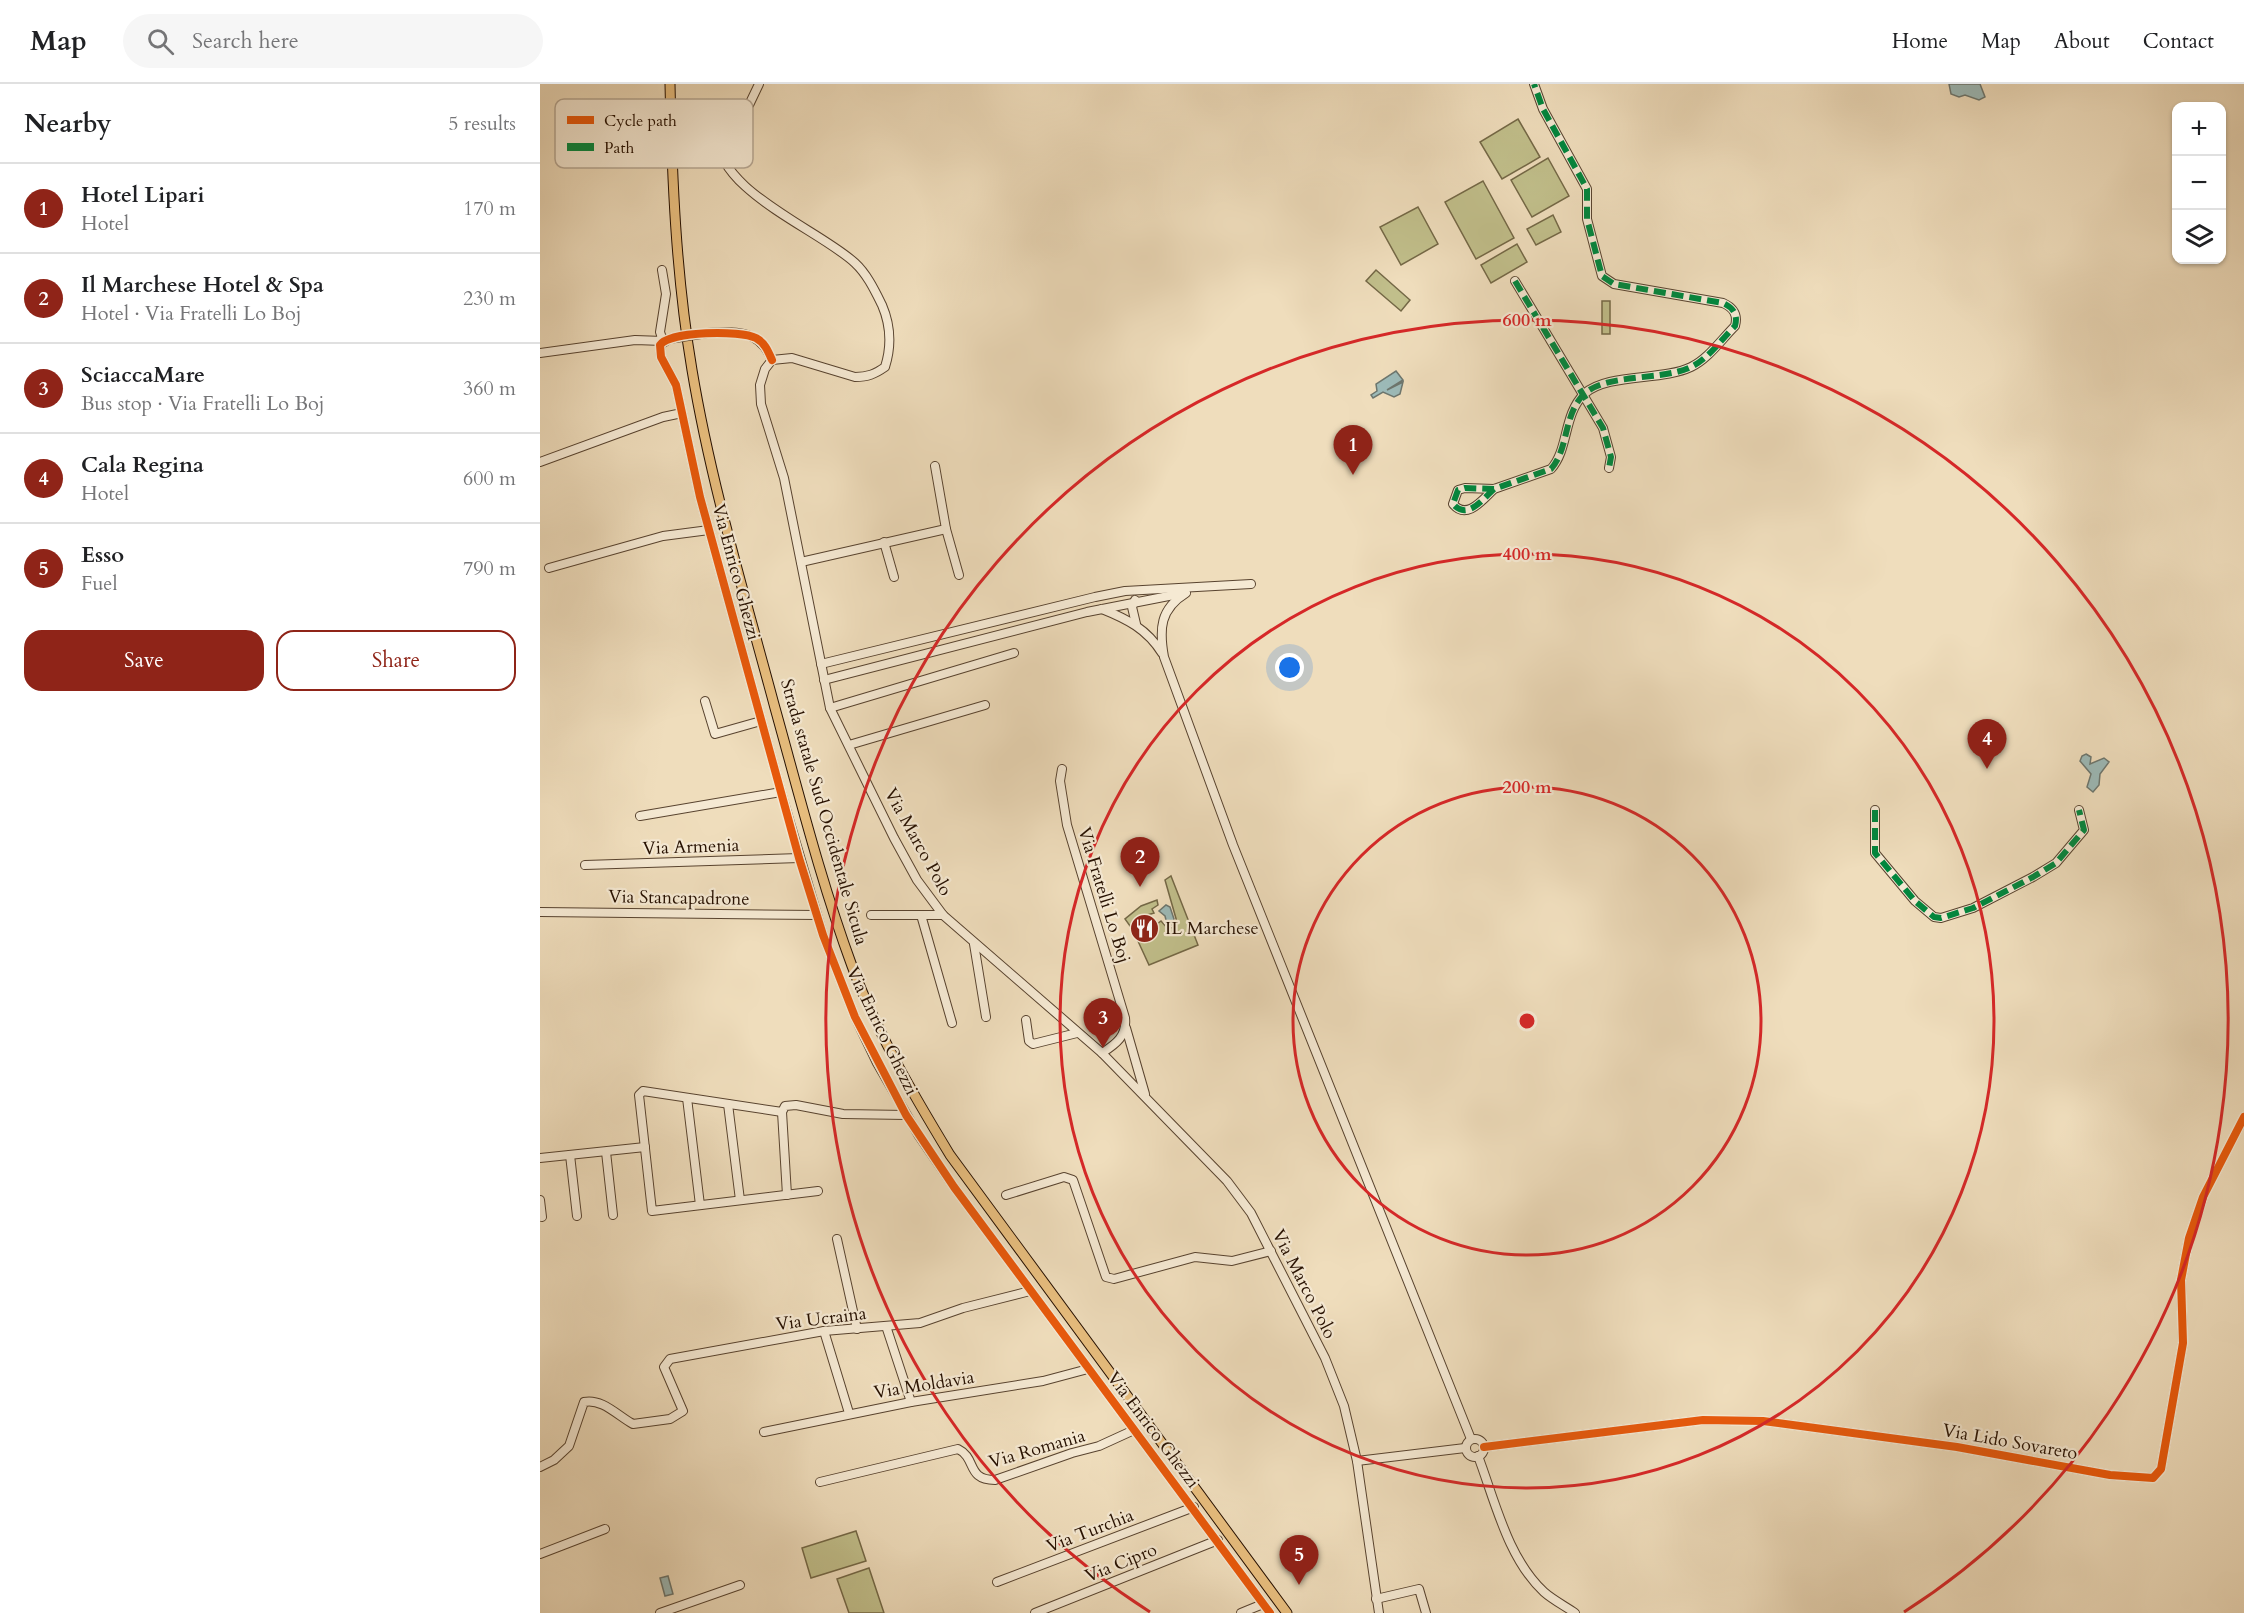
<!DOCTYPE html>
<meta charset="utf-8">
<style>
:root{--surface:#fff;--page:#f6f6f6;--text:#202124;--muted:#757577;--line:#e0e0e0;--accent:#8f2418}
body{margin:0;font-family:Cardo,serif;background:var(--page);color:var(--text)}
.controls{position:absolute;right:18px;top:18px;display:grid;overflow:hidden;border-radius:12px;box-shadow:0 2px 4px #0004}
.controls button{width:54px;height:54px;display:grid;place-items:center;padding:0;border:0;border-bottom:2px solid var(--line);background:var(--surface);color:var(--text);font:30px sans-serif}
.you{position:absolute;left:750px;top:584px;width:21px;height:21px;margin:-15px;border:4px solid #fff;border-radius:50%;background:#1a73e8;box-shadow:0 0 0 9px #1a73e833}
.badge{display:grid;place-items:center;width:39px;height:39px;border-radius:50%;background:var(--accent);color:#fff;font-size:20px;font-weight:700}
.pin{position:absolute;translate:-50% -50px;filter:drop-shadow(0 2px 3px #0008)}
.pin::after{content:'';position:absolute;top:32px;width:21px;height:18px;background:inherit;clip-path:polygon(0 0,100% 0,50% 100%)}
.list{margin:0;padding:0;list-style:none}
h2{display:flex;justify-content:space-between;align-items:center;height:78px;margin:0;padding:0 24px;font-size:26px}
h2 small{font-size:20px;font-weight:400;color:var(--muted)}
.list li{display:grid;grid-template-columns:39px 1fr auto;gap:18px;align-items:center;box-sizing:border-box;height:90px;padding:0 24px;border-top:2px solid var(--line)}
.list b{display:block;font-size:22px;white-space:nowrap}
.list p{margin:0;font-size:20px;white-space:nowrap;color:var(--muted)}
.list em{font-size:20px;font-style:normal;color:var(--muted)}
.actions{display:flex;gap:12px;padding:18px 24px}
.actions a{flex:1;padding:14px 0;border:2px solid var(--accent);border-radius:18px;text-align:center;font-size:21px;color:var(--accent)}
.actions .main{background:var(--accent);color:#fff}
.icon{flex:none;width:33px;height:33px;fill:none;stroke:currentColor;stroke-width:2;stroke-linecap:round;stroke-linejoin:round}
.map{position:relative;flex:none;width:1704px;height:1529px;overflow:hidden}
header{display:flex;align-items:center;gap:36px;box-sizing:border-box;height:84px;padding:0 30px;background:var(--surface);border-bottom:2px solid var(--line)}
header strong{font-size:28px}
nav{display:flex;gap:33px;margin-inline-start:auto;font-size:21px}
.search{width:420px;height:54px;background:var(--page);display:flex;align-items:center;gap:15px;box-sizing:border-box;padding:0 21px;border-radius:33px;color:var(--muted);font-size:22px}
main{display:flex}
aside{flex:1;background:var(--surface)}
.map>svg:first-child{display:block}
.green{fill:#c1bf8b;stroke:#746846;stroke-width:1.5}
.water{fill:#9cbab8;stroke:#6d766e;stroke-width:1.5}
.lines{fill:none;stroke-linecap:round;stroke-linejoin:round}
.minor-casing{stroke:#58432f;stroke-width:10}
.major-casing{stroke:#261000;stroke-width:11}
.minor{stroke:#f5e9d3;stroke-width:8}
.major{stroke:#e8be7e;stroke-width:9}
.minor-bridge-casing{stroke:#58432f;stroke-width:10;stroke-linecap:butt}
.minor-bridge{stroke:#f5e9d3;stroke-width:8}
.quiet{stroke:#00873e;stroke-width:6;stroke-dasharray:12 6;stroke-linecap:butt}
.cycleway-casing{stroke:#f5e9d3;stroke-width:11}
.cycleway{stroke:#e8590c;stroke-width:8}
.ring{fill:none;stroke:#d62828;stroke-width:3}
.labels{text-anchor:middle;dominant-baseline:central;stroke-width:4.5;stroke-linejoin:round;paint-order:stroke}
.street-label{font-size:18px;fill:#261000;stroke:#f5e9d3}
.poi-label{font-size:18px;fill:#261000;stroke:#f5e9d3;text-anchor:start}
.key{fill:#f5e9d3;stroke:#b7a894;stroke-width:1.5}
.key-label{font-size:16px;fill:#261000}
.centre{fill:#d62828;stroke:#f5e9d3;stroke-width:3}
.ring-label{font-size:18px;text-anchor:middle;font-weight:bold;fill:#d62828;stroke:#f5e9d3;stroke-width:4.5;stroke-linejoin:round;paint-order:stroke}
</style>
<header>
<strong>Map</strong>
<div class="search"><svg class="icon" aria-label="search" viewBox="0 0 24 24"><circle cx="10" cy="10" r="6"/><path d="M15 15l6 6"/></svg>Search here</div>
<nav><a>Home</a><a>Map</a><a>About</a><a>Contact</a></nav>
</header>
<main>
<aside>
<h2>Nearby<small>5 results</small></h2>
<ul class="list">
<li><span class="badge">1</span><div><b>Hotel Lipari</b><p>Hotel</p></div><em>170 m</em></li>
<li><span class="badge">2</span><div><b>Il Marchese Hotel &amp; Spa</b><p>Hotel · Via Fratelli Lo Boj</p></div><em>230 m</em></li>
<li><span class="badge">3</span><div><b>SciaccaMare</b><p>Bus stop · Via Fratelli Lo Boj</p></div><em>360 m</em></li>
<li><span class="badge">4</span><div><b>Cala Regina</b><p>Hotel</p></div><em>600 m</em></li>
<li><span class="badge">5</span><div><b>Esso</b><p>Fuel</p></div><em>790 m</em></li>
</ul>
<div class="actions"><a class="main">Save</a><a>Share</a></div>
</aside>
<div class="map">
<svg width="1704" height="1529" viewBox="0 0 1704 1529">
<rect width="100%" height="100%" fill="#efddbc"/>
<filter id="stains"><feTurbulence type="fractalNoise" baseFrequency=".00333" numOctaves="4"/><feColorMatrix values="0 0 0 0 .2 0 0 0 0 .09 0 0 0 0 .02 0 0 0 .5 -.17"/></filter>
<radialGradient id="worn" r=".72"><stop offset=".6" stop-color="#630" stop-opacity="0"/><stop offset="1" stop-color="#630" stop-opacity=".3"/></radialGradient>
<g class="green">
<path d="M 978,35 L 1000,73 L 962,95 L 940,58 Z"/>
<path d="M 1008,74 L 1029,112 L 992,133 L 971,96 Z"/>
<path d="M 943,97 L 974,154 L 936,175 L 905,118 Z"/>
<path d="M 878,123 L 898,160 L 861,181 L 840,143 Z"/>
<path d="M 1013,131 L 1021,148 L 996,161 L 987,145 Z"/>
<path d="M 977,160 L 987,178 L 951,199 L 941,181 Z"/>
<path d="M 836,186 L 870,216 L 861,227 L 826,197 Z"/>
<rect x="1062" y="217" width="8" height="33"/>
<path d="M 631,792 L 658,861 L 609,881 L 597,855 L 618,846 L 617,840 L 621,837 L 628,845 L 634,843 L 637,838 L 625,796 Z"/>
<path d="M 617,816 L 618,821 L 612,825 L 614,829 L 601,833 L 590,842 L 585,835 L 601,822 Z"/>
<path d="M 316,1447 L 326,1477 L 271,1494 L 262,1464 Z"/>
<path d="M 329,1484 L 344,1529 L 309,1529 L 297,1495 Z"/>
</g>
<g class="water">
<path d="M 1409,0 L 1440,0 L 1445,13 L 1439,16 L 1425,11 L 1419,13 L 1411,10 Z"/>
<path d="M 856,287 L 863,296 L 847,306 L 863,298 L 860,310 L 854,313 L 843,308 L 833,314 L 831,311 L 837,307 L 836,300 Z"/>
<path d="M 1546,670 L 1551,673 L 1550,680 L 1564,674 L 1569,678 L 1560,690 L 1559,701 L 1553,708 L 1547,703 L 1551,690 L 1540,677 L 1542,672 Z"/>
<path d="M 626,821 L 630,823 L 634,835 L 631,841 L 627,840 L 625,832 L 619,827 Z"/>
<path d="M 128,1492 L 133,1510 L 125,1512 L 120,1494 Z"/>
</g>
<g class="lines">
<defs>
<g id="minor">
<path d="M 219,0 L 209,21 L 178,49 C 172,105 280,146 315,179 C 327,190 335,207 342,221 C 351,242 352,261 345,283 C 335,290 328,293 315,293 L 252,274 L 232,276"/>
<path d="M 975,197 L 1063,344 L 1071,373 L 1069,384"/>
<path d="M 167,249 C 197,248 219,245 232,276"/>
<path d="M 129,255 L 120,261 L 121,273 L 136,301 L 160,413 L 241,708 L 283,851 L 315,933 L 337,979 L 379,1052 L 414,1103 L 730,1529"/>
<path d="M 0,269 L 95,256 L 123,257 L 120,248 L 126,210 L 122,186"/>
<path d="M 232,276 L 225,285 L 220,301 L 221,320 L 244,394 L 290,624 L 354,754 L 377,796 L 403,831 L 562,969 L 687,1097 L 711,1129 L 785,1274 L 804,1322 L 817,1377 L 839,1529"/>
<path d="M 0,378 L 123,333 L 142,329"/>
<path d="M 954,405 C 943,415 927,437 913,420 L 918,406 L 925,404 L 954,405 L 1011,385 C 1029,365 1023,331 1044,310 C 1067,289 1122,297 1151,283 C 1168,275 1181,256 1195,242 C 1198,231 1194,224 1183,219 L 1074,200 L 1062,192 L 1047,135 L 1047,105 L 1003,25 L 994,0"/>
<path d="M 406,445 L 419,491"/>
<path d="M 344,458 L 354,493"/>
<path d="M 261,478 L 406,445 L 395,382"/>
<path d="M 9,484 L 123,452 L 169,446"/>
<path d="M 646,509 C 620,525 619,545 624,573 L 693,761 L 931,1355"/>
<path d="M 595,516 L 592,523 L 596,540"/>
<path d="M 562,525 C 587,535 607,545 622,569"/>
<path d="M 281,580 L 555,513 L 585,507 L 711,500"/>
<path d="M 284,596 L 547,528 L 644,509"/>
<path d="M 165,617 L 175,650 L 221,637"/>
<path d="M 290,624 L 474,569"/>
<path d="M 309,661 L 445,621"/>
<path d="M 522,685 L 520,697 L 527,741 L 585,934 C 587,952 576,960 562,969"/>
<path d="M 1335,726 L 1335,769 L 1375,817 L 1394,833 L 1401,834 L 1433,824 L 1493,793 L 1516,779 L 1544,746 L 1539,726"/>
<path d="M 100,732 L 241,708"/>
<path d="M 45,781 L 259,774"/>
<path d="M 0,828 L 277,831"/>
<path d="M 331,831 L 403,831"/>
<path d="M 381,831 L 412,939"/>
<path d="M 434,860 L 446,933"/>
<path d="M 486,936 L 489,957 L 493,960 L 537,949"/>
<path d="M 586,944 L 605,1010"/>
<path d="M 147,1014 L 160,1121"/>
<path d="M 188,1020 L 200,1116"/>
<path d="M 242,1028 L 103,1007 L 99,1011 L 112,1127 L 278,1107"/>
<path d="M 66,1068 L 73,1131"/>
<path d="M 30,1071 L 37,1132"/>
<path d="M 0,1074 L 105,1063"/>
<path d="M 247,1111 L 242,1028 L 245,1022 L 256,1021 L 303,1030 L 366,1031"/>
<path d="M 466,1111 L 524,1093 L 533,1096 L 566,1193 L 574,1195 L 655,1173 L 692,1177 L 731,1167"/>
<path d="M 0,1116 L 2,1133"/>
<path d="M 297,1155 L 317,1245"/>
<path d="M 346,1242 L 371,1318"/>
<path d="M 284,1247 L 309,1329"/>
<path d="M 224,1348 L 371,1318 L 503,1297 L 548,1285"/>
<circle cx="935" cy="1364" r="9"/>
<path d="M 944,1363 L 1163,1336 L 1223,1337 L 1417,1363 L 1570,1391 L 1613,1394 L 1621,1385 L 1643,1259 L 1641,1196 L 1649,1154 L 1663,1113 L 1704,1033"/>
<path d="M 938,1372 C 955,1417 968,1475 1004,1508 C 1013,1516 1025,1522 1035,1529"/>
<path d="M 817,1377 L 925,1364"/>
<path d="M 0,1383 L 14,1376 L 29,1362 L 44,1318 C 62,1314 78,1332 93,1340 L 130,1335 L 143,1327 L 124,1283 L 130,1275 L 284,1247 L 380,1239 L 423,1224 L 490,1207"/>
<path d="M 280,1398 L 418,1365 C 437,1374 426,1396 455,1396 L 532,1369 L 559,1362 L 594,1346"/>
<path d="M 0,1470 L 65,1445"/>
<path d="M 457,1498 L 654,1423"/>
<path d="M 836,1515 L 879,1505 L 886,1529"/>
<path d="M 120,1529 L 200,1501"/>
<path d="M 495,1529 L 678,1456"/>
<path d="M 701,1529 L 723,1520"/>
</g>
<path id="major" d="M 130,0 C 132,95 136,191 152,286 C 171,400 205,512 235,624 C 259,710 281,798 312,882 C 337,949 373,1010 410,1071 L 747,1529"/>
</defs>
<use href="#minor" class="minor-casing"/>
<use href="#major" class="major-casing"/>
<use href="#minor" class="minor"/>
<use href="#major" class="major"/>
<defs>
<path id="minor-bridge" d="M 129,255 L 167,249"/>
</defs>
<use href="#minor-bridge" class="minor-bridge-casing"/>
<use href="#minor-bridge" class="minor-bridge"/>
<g class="quiet">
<path d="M 975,197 L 1063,344 L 1071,373 L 1069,384"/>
<path d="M 954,405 C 943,415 927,437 913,420 L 918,406 L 925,404 L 954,405 L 1011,385 C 1029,365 1023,331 1044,310 C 1067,289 1122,297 1151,283 C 1168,275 1181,256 1195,242 C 1198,231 1194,224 1183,219 L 1074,200 L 1062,192 L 1047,135 L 1047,105 L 1003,25 L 994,0"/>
<path d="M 1335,726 L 1335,769 L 1375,817 L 1394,833 L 1401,834 L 1433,824 L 1493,793 L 1516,779 L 1544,746 L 1539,726"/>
</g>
<defs>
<g id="cycleway">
<path d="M 232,276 C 228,267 225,259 216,254 C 200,246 130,247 120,261 L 121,273 L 136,301 L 160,413 L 259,774 L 283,851 L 315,933 L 366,1031 L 414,1103 L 730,1529"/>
<path d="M 944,1363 L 1163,1336 L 1223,1337 L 1417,1363 L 1570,1391 L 1613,1394 L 1621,1385 L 1643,1259 L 1641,1196 L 1649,1154 L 1663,1113 L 1704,1033"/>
</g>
</defs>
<use href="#cycleway" class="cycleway-casing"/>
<use href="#cycleway" class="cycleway"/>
</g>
<g class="ring">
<circle cx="987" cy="937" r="234"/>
<circle cx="987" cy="937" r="467"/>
<path d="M610 1528A701 701 0 1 1 1364 1528"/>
</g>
<defs>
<symbol id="restaurant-disc" viewBox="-11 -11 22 22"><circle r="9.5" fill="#8f2418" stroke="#f5e9d3"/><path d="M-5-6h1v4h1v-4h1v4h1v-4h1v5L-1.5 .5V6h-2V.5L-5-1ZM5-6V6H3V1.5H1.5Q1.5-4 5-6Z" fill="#fff"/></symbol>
</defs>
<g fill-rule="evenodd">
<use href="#restaurant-disc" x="588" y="828" width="33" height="33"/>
</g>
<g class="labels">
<g class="street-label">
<text transform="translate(196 488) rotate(75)">Via Enrico Ghezzi</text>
<text transform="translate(284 728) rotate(74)">Strada statale Sud Occidentale Sicula</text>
<text transform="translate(378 758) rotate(61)">Via Marco Polo</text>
<text transform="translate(151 763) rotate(-2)">Via Armenia</text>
<text transform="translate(564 811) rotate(73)">Via Fratelli Lo Boj</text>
<text transform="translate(139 814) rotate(1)">Via Stancapadrone</text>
<text transform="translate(342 947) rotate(64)">Via Enrico Ghezzi</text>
<text transform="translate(764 1200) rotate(63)">Via Marco Polo</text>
<text transform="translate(281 1235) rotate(-7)">Via Ucraina</text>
<text transform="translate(384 1301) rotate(-9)">Via Moldavia</text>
<text transform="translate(613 1346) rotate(53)">Via Enrico Ghezzi</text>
<text transform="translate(1470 1358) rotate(10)">Via Lido Sovareto</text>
<text transform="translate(497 1365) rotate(-16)">Via Romania</text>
<text transform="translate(550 1447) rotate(-21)">Via Turchia</text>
<text transform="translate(581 1479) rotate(-22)">Via Cipro</text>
</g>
<g class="poi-label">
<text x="625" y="844">IL Marchese</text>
</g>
</g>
<rect x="15" y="15" width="198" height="69" rx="9" class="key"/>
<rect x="27" y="32" width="27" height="8" fill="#e8590c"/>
<rect x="27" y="59" width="27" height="8" fill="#00873e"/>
<g class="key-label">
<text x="64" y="42">Cycle path</text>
<text x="64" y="69">Path</text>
</g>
<circle cx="987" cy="937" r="9" class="centre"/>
<g class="ring-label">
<text x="987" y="242">600 m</text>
<text x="987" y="476">400 m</text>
<text x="987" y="709">200 m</text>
</g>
<rect width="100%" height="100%" filter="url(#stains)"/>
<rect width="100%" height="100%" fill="url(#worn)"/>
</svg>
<div class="controls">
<button>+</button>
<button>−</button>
<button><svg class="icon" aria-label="layers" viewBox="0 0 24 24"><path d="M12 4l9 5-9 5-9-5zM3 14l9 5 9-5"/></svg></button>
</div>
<div class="you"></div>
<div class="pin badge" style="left:813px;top:391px">1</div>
<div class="pin badge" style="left:600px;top:803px">2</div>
<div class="pin badge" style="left:563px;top:964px">3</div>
<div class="pin badge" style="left:1447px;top:685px">4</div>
<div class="pin badge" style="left:759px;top:1501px">5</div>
</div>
</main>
